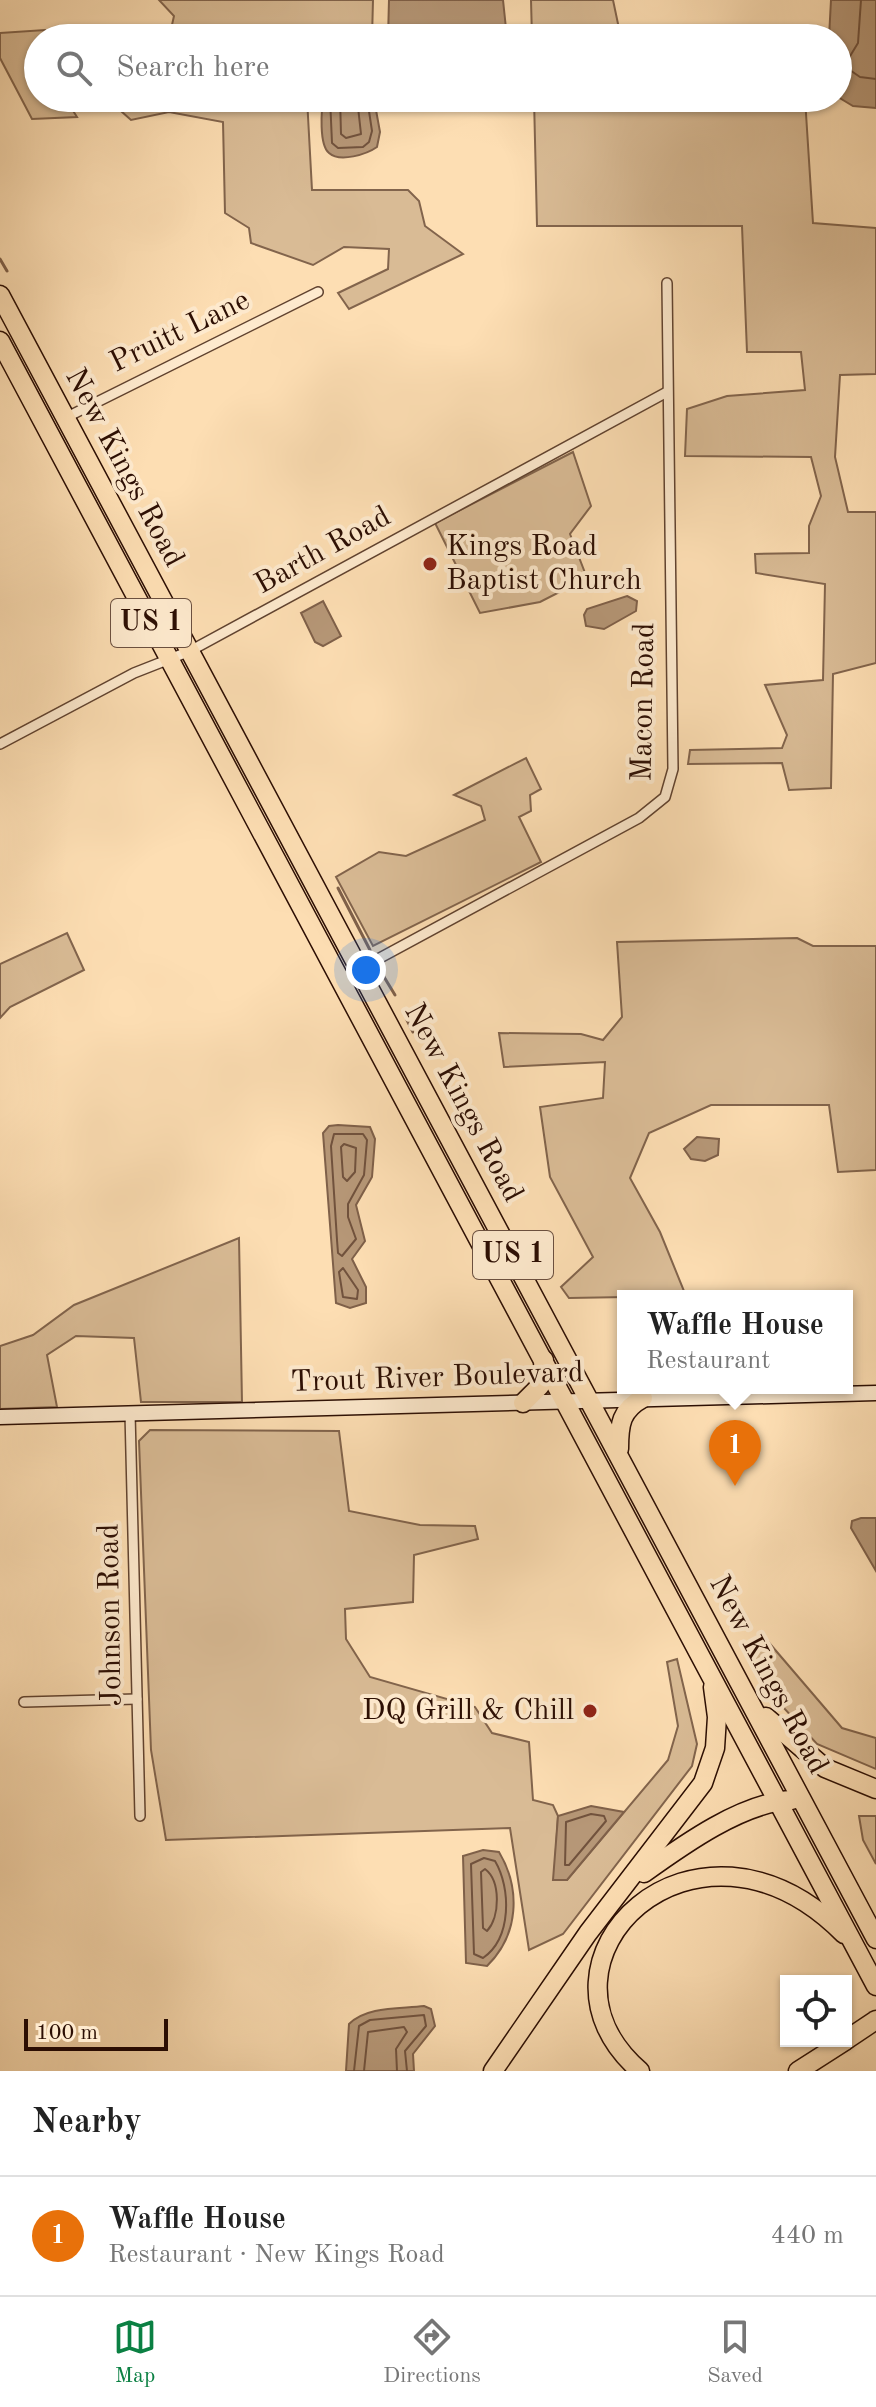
<!DOCTYPE html>
<meta charset="utf-8">
<style>
:root{--surface:#fff;--page:#f6f6f6;--text:#222;--muted:#767676;--line:#e0e0e0;--accent:#0b8043}
body{margin:0;font-family:"Old Standard TT",serif;background:var(--page);color:var(--text)}
.controls{position:absolute;right:24px;bottom:24px;display:grid;overflow:hidden;border-radius:0px;box-shadow:0 2px 6px #0004}
.controls button{width:72px;height:72px;display:grid;place-items:center;padding:0;border:0;border-bottom:2px solid var(--line);background:var(--surface);color:var(--text);font:40px sans-serif}
.scale{position:absolute;left:24px;bottom:20px;width:144px;box-sizing:border-box;padding-left:8px;border:4px solid #2c0e03;border-top:0;font-size:22px;line-height:28px;white-space:nowrap;color:#2c0e03;-webkit-text-stroke:6px #feeace;paint-order:stroke}
.you{position:absolute;left:366px;top:970px;width:28px;height:28px;margin:-20px;border:6px solid #fff;border-radius:50%;background:#1a73e8;box-shadow:0 0 0 12px #1a73e833}
.badge{display:grid;place-items:center;width:52px;height:52px;border-radius:50%;background:var(--accent);color:#fff;font-size:26px;font-weight:700}
.pin{position:absolute;translate:-50% -66px;filter:drop-shadow(0 2px 4px #0008)}
.pin::after{content:'';position:absolute;top:42px;width:28px;height:24px;background:inherit;clip-path:polygon(0 0,100% 0,50% 100%)}
.popup{position:absolute;left:617px;top:1290px;width:236px;height:104px;box-sizing:border-box;display:grid;place-content:center;border-radius:0px;background:var(--surface);filter:drop-shadow(0 2px 6px #0005);font-size:26px;white-space:nowrap;color:var(--muted)}
.popup b{font-size:30px;color:var(--text)}
.popup::after{content:'';position:absolute;left:50%;top:100%;margin-left:-16px;border:16px solid transparent;border-top-color:var(--surface)}
.list{margin:0;padding:0;list-style:none}
h2{display:flex;justify-content:space-between;align-items:center;height:104px;margin:0;padding:0 32px;font-size:34px}
h2 small{font-size:26px;font-weight:400;color:var(--muted)}
.list li{display:grid;grid-template-columns:52px 1fr auto;gap:24px;align-items:center;box-sizing:border-box;height:120px;padding:0 32px;border-top:2px solid var(--line)}
.list b{display:block;font-size:30px;white-space:nowrap}
.list p{margin:0;font-size:26px;white-space:nowrap;color:var(--muted)}
.list em{font-size:26px;font-style:normal;color:var(--muted)}
.icon{flex:none;width:44px;height:44px;fill:none;stroke:currentColor;stroke-width:2;stroke-linecap:round;stroke-linejoin:round}
.map{position:relative;flex:none;width:876px;height:2071px;overflow:hidden}
.search{position:absolute;background:var(--surface);box-shadow:0 2px 6px #0004;left:24px;right:24px;top:24px;height:88px;display:flex;align-items:center;gap:20px;box-sizing:border-box;padding:0 28px;border-radius:44px;color:var(--muted);font-size:30px}
.sheet{height:224px;background:var(--surface)}
nav{display:flex;justify-content:space-around;align-items:center;box-sizing:border-box;height:112px;border-top:2px solid var(--line);background:var(--surface);font-size:22px;color:var(--muted)}
nav a{display:grid;justify-items:center;gap:4px}
nav .on{color:var(--accent)}
.map>svg:first-child{display:block}
.green{fill:#d9bb95;stroke:#82644c;stroke-width:2}
.water{fill:#b69777;stroke:#7f6049;stroke-width:2}
.lines{fill:none;stroke-linecap:round;stroke-linejoin:round}
.shore{stroke:#71523d;stroke-width:2}
.stream{stroke:#7f6049;stroke-width:3}
.street-casing{stroke:#60422f;stroke-width:12}
.secondary-casing{stroke:#2c0e03;stroke-width:17}
.highway-casing{stroke:#2c0e03;stroke-width:21}
.street{stroke:#feeace;stroke-width:9}
.secondary{stroke:#feeace;stroke-width:14}
.highway{stroke:#fddeb3;stroke-width:18}
.poi-dot{fill:#8f2418;stroke:#feeace;stroke-width:3}
.labels{text-anchor:middle;dominant-baseline:central;stroke-width:8;stroke-linejoin:round;paint-order:stroke}
.shield{fill:#feeace;stroke:#6b5040;stroke-width:2}
.shield-label{font-size:28px;font-weight:bold;fill:#2c0e03}
.street-label{font-size:30px;fill:#2c0e03;stroke:#feeace}
.poi-label{font-size:30px;fill:#2c0e03;stroke:#feeace;text-anchor:start}
</style>
<div class="map">
<svg width="876" height="2071" viewBox="0 0 876 2071">
<rect width="100%" height="100%" fill="#fddeb3"/>
<filter id="stains"><feTurbulence type="fractalNoise" baseFrequency=".0025" numOctaves="4"/><feColorMatrix values="0 0 0 0 .2 0 0 0 0 .09 0 0 0 0 .02 0 0 0 .5 -.17"/></filter>
<radialGradient id="worn" r=".72"><stop offset=".6" stop-color="#630" stop-opacity="0"/><stop offset="1" stop-color="#630" stop-opacity=".3"/></radialGradient>
<g class="green">
<path d="M 159,0 L 373,0 L 372,38 L 169,38 L 174,16 Z"/>
<path d="M 531,0 L 613,0 L 621,38 L 532,38 Z"/>
<path d="M 45,30 L 48,38 L 38,38 L 38,98 L 65,98 L 77,117 L 32,119 L 0,58 L 0,33 Z"/>
<path d="M 122,98 L 307,98 L 312,190 L 408,190 L 419,201 L 425,226 L 463,254 L 349,309 L 338,293 L 388,269 L 389,249 L 344,247 L 313,265 L 251,243 L 249,228 L 225,213 L 223,122 L 169,112 L 131,120 L 121,111 Z"/>
<path d="M 534,98 L 805,98 L 813,223 L 876,228 L 876,374 L 840,375 L 835,457 L 848,512 L 876,512 L 876,663 L 833,674 L 831,788 L 789,790 L 782,763 L 688,764 L 690,750 L 782,748 L 787,735 L 765,685 L 823,680 L 825,584 L 756,573 L 755,554 L 809,553 L 809,526 L 821,496 L 811,457 L 685,456 L 687,409 L 727,396 L 805,390 L 801,352 L 747,352 L 742,226 L 537,226 Z"/>
<path d="M 573,452 L 591,506 L 570,534 L 587,578 L 540,602 L 480,613 L 435,523 Z"/>
<path d="M 526,758 L 541,789 L 530,795 L 531,811 L 519,817 L 541,862 L 373,946 L 336,877 L 379,852 L 406,856 L 485,820 L 481,806 L 454,795 Z"/>
<path d="M 67,933 L 84,970 L 10,1007 L 0,1018 L 0,964 Z"/>
<path d="M 797,938 L 813,946 L 876,946 L 876,1170 L 838,1172 L 829,1105 L 711,1105 L 649,1133 L 630,1178 L 660,1232 L 686,1296 L 569,1298 L 561,1287 L 593,1257 L 550,1177 L 540,1107 L 603,1098 L 605,1062 L 504,1067 L 499,1033 L 581,1034 L 603,1040 L 622,1017 L 617,942 Z"/>
<path d="M 239,1238 L 242,1402 L 141,1402 L 134,1338 L 76,1336 L 47,1355 L 57,1407 L 0,1409 L 0,1346 L 33,1335 L 74,1305 Z"/>
<path d="M 150,1430 L 339,1431 L 349,1511 L 420,1525 L 475,1526 L 478,1539 L 414,1555 L 413,1602 L 345,1609 L 346,1639 L 370,1677 L 475,1707 L 492,1733 L 529,1742 L 533,1800 L 553,1805 L 558,1816 L 554,1880 L 567,1880 L 668,1760 L 678,1726 L 667,1662 L 677,1659 L 697,1744 L 692,1766 L 563,1934 L 529,1950 L 510,1828 L 166,1840 L 151,1750 L 139,1441 Z"/>
<path d="M 765,1638 L 842,1728 L 876,1738 L 876,1769 L 817,1744 L 770,1693 L 746,1647 Z"/>
<path d="M 859,1816 L 876,1816 L 876,1864 L 863,1840 Z"/>
</g>
<g class="water">
<path d="M 389,0 L 503,0 L 507,38 L 388,38 Z"/>
<path d="M 831,0 L 876,0 L 876,108 L 853,106 L 838,97 L 838,38 L 829,38 Z"/>
<path d="M 324,98 L 374,99 L 380,132 L 377,147 C 367,154 340,163 329,153 C 319,145 321,109 324,98 Z"/>
<path d="M 627,596 L 637,601 L 636,611 L 604,629 L 586,626 L 584,615 L 587,609 Z"/>
<path d="M 323,601 L 341,636 L 323,646 L 315,642 L 301,613 Z"/>
<path d="M 338,1125 L 370,1127 L 375,1139 L 372,1177 L 356,1205 L 365,1241 L 352,1259 L 366,1287 L 366,1303 L 350,1308 L 336,1303 L 323,1133 L 329,1126 Z"/>
<path d="M 697,1137 L 719,1139 L 718,1155 L 705,1161 L 691,1159 L 684,1149 Z"/>
<path d="M 861,1518 L 876,1518 L 876,1571 L 851,1528 L 852,1521 Z"/>
<path d="M 591,1806 L 624,1812 L 567,1880 L 553,1880 L 558,1816 Z"/>
<path d="M 483,1850 L 499,1852 C 521,1889 519,1935 487,1966 L 466,1963 L 463,1856 Z"/>
<path d="M 424,2006 L 431,2009 L 435,2026 L 413,2054 L 414,2071 L 346,2071 L 349,2024 C 367,2006 400,2009 424,2006 Z"/>
</g>
<g class="lines">
<g class="shore">
<path d="M 861,0 L 858,43 L 844,66 L 860,77 L 876,79"/>
<path d="M 330,98 L 332,143 L 338,148 L 363,147 L 369,142 L 372,131 L 367,98"/>
<path d="M 340,98 L 341,134 L 346,138 L 361,134 L 357,98"/>
<path d="M 334,1134 L 363,1134 L 367,1140 L 364,1175 L 348,1204 L 348,1217 L 356,1239 L 342,1256 L 338,1253 L 337,1240 L 331,1146 Z"/>
<path d="M 344,1144 L 356,1148 L 355,1172 L 347,1181 L 343,1177 L 341,1147 Z"/>
<path d="M 343,1268 L 358,1290 L 357,1299 L 343,1297 L 339,1272 Z"/>
<path d="M 591,1814 L 604,1816 L 606,1821 L 569,1865 L 565,1865 L 566,1822 Z"/>
<path d="M 484,1858 L 495,1861 C 511,1888 512,1938 483,1958 L 474,1954 L 471,1864 Z"/>
<path d="M 485,1869 C 501,1881 500,1917 487,1931 L 483,1928 L 481,1872 Z"/>
<path d="M 354,2071 L 359,2026 L 370,2020 L 424,2015 L 426,2026 L 405,2051 L 407,2071"/>
<path d="M 364,2071 L 368,2032 L 404,2027 L 407,2032 L 396,2049 L 397,2071"/>
</g>
<g class="stream">
<path d="M 0,259 L 7,271"/>
<path d="M 338,888 L 370,950"/>
<path d="M 378,967 L 395,995"/>
<path d="M 407,1020 L 413,1032"/>
</g>
<defs>
<g id="street">
<path d="M 65,418 L 318,292"/>
<path d="M 0,744 L 134,673 L 190,651 L 667,392"/>
<path d="M 341,979 L 639,818 L 665,797 L 673,769 L 667,283"/>
<path d="M 130,1413 L 140,1816"/>
<path d="M 24,1702 L 137,1699"/>
</g>
<path id="secondary" d="M 0,1417 L 876,1393"/>
<g id="highway">
<path d="M 0,295 L 876,1939"/>
<path d="M 0,341 L 876,1986"/>
<path d="M 523,1403 L 540,1386 L 544,1360"/>
<path d="M 619,1449 C 619,1424 621,1410 643,1398"/>
<path d="M 766,1717 L 825,1768 L 876,1789"/>
<path d="M 644,1873 C 683,1845 743,1802 792,1800"/>
<path d="M 846,2040 L 876,2020"/>
<path d="M 493,2071 L 588,1933 L 703,1783 L 715,1748 L 717,1717 L 713,1687"/>
<path d="M 640,2071 C 514,1962 695,1784 844,1934"/>
<path d="M 798,2071 L 845,2041"/>
</g>
</defs>
<use href="#street" class="street-casing"/>
<use href="#secondary" class="secondary-casing"/>
<use href="#highway" class="highway-casing"/>
<use href="#street" class="street"/>
<use href="#secondary" class="secondary"/>
<use href="#highway" class="highway"/>
</g>
<g class="poi-dot">
<circle cx="430" cy="564" r="8"/>
<circle cx="590" cy="1711" r="8"/>
</g>
<g class="labels">
<g class="shield">
<rect x="111" y="599" width="80" height="48" rx="6"/>
<rect x="473" y="1231" width="80" height="48" rx="6"/>
</g>
<g class="shield-label">
<text x="151" y="623">US 1</text>
<text x="513" y="1255">US 1</text>
</g>
<g class="street-label">
<text transform="translate(180 332) rotate(-26)">Pruitt Lane</text>
<text transform="translate(124 468) rotate(62)">New Kings Road</text>
<text transform="translate(323 551) rotate(-29)">Barth Road</text>
<text transform="translate(644 702) rotate(-89)">Macon Road</text>
<text transform="translate(463 1103) rotate(62)">New Kings Road</text>
<text transform="translate(437 1378) rotate(-2)">Trout River Boulevard</text>
<text transform="translate(111 1615) rotate(-91)">Johnson Road</text>
<text transform="translate(768 1675) rotate(62)">New Kings Road</text>
</g>
<g class="poi-label">
<text x="446" y="547">Kings Road<tspan x="446" dy="34">Baptist Church</tspan></text>
<text x="574" y="1711" text-anchor="end">DQ Grill &amp; Chill</text>
</g>
</g>
<rect width="100%" height="100%" filter="url(#stains)"/>
<rect width="100%" height="100%" fill="url(#worn)"/>
</svg>
<div class="controls">
<button><svg class="icon" aria-label="locate" viewBox="0 0 24 24"><circle cx="12" cy="12" r="6"/><path d="M12 2v4M12 18v4M2 12h4M18 12h4"/></svg></button>
</div>
<div class="scale">100 m</div>
<div class="you"></div>
<div class="pin badge" style="left:735px;top:1486px;background:#e8710a">1</div>
<div class="popup"><b>Waffle House</b>Restaurant</div>
<div class="search"><svg class="icon" aria-label="search" viewBox="0 0 24 24"><circle cx="10" cy="10" r="6"/><path d="M15 15l6 6"/></svg>Search here</div>
</div>
<section class="sheet">
<h2>Nearby<small></small></h2>
<ul class="list">
<li><span class="badge" style="background:#e8710a">1</span><div><b>Waffle House</b><p>Restaurant · New Kings Road</p></div><em>440 m</em></li>
</ul>
</section>
<nav>
<a class="on"><svg class="icon" aria-label="map" viewBox="0 0 24 24"><path d="M3 6l6-2 6 2 6-2v14l-6 2-6-2-6 2zM9 4v14M15 6v14"/></svg>Map</a>
<a><svg class="icon" aria-label="directions" viewBox="0 0 24 24"><path d="M12 3l9 9-9 9-9-9zM9 14v-3h6M13 9l2 2-2 2"/></svg>Directions</a>
<a><svg class="icon" aria-label="saved" viewBox="0 0 24 24"><path d="M7 4h10v16l-5-4-5 4z"/></svg>Saved</a>
</nav>
